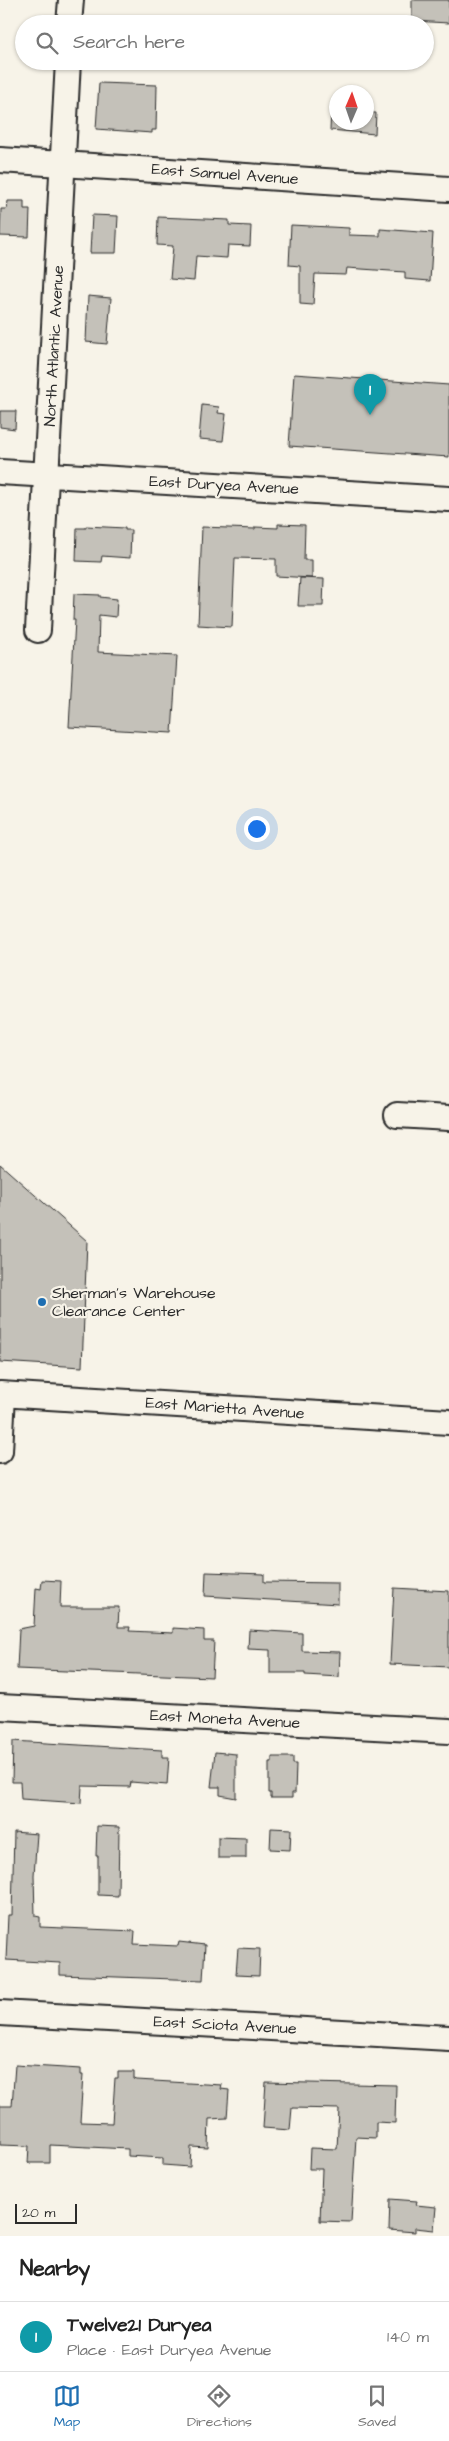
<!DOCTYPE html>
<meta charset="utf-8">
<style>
:root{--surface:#fff;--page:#f2f2f2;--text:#222;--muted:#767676;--line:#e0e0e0;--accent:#1f6fb2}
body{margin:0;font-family:"Architects Daughter",sans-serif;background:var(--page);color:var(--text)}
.compass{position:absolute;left:329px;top:85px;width:45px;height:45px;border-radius:50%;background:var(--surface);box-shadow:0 1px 4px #0004;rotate:2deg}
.scale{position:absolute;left:15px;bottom:12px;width:62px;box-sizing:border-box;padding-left:5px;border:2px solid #2b2b2b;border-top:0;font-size:14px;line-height:18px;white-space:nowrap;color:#2b2b2b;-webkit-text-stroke:4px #f7f3e8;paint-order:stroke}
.you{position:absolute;left:256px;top:828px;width:18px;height:18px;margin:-12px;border:4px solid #fff;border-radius:50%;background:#1a73e8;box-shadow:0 0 0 8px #1a73e833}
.badge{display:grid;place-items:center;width:32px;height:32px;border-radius:50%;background:var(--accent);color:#fff;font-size:16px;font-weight:700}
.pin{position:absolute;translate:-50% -41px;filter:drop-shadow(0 1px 2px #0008)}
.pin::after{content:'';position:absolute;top:26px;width:18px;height:15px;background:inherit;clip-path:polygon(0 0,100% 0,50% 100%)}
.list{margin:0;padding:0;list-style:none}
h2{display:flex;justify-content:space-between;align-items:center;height:65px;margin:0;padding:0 20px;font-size:21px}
h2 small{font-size:16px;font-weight:400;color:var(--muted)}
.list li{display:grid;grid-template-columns:32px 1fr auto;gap:15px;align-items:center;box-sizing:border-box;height:70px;padding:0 20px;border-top:1px solid var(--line)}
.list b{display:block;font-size:19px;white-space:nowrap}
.list p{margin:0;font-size:16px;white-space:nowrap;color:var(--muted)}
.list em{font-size:16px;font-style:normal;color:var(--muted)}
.icon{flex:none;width:28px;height:28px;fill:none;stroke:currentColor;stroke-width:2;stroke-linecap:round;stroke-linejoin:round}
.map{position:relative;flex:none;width:449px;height:2236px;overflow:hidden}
.search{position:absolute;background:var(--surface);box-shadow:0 1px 4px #0004;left:15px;right:15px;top:15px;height:55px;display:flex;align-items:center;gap:12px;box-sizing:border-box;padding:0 18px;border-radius:28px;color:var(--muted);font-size:19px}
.sheet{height:135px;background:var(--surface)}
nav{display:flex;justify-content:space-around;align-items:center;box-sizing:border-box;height:70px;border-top:1px solid var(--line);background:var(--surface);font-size:14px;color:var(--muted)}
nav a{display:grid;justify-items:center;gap:2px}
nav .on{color:var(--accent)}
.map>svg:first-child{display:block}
.building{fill:#c4c1b9;stroke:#2b2b2b}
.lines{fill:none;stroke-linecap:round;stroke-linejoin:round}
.minor-casing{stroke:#2b2b2b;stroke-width:28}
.minor{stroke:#f7f3e8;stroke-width:24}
.poi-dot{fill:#1f6fb2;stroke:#f7f3e8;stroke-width:2}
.labels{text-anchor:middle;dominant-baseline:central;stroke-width:4.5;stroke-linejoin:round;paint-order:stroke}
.street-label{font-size:16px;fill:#2b2b2b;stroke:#f7f3e8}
.poi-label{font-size:16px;fill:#2b2b2b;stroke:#f7f3e8;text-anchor:start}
</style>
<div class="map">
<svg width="449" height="2236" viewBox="0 0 449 2236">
<rect width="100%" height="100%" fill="#f7f3e8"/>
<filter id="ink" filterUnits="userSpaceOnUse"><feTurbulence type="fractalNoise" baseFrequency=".02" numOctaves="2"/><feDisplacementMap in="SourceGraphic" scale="10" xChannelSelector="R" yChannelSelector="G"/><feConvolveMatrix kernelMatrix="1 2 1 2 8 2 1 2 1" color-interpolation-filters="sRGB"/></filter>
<g filter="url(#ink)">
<g class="building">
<path d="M 412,0 L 449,0 L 449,23 L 412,21 Z"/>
<path d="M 99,83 L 157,85 L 156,130 L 152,130 L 152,133 L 96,129 Z"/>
<path d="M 331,111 L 336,112 L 336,122 L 366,122 L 366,113 L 376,113 L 375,134 L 330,130 Z"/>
<path d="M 8,201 L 24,201 L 24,209 L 30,209 L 29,237 L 0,236 L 1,209 L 7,209 Z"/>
<path d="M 92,215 L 118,216 L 116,253 L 90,253 Z"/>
<path d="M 158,217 L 229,220 L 229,225 L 251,226 L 250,246 L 228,245 L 227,258 L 196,256 L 194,281 L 170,279 L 173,246 L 157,245 Z"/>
<path d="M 291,225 L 349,228 L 349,235 L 380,236 L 380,229 L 433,233 L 430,281 L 405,279 L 405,272 L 347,268 L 346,275 L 315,274 L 313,305 L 300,304 L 300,266 L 289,265 Z"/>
<path d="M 88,296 L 111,298 L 107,344 L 86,342 Z"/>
<path d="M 294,374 L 449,385 L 449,457 L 289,446 Z"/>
<path d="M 202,405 L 219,407 L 218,413 L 226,414 L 223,441 L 199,439 Z"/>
<path d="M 0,411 L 16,411 L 15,429 L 0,427 Z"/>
<path d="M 278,524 L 305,525 L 304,560 L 312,560 L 312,578 L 276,576 L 276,559 L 235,558 L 232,627 L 198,625 L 202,527 L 255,529 L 255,527 L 278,528 Z"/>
<path d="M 86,526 L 125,528 L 125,530 L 131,530 L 130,558 L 102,556 L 101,562 L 76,561 L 77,528 L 86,528 Z"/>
<path d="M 300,578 L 324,579 L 323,606 L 298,606 Z"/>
<path d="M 74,594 L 100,595 L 100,597 L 117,599 L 116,617 L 99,615 L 98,652 L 177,656 L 172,733 L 69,727 L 75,620 L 73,620 Z"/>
<path d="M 0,1164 L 87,1241 L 82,1367 L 0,1362 Z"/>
<path d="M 206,1572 L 264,1574 L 264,1582 L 338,1583 L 338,1604 L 205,1596 Z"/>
<path d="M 42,1580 L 61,1581 L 60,1607 L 119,1607 L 118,1627 L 130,1627 L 129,1631 L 173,1633 L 173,1628 L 204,1630 L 204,1641 L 214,1641 L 212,1677 L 17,1669 L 19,1629 L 34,1626 L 36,1588 L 41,1589 Z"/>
<path d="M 394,1588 L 449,1591 L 449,1667 L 390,1664 Z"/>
<path d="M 249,1630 L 302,1633 L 302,1651 L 340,1652 L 339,1677 L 305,1675 L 305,1673 L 270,1673 L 270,1650 L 248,1649 Z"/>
<path d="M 13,1741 L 162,1750 L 162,1757 L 169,1757 L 167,1785 L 131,1782 L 130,1787 L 82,1786 L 81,1803 L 21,1799 L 20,1782 L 12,1782 Z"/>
<path d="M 215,1752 L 236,1754 L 236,1798 L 220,1795 L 220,1787 L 211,1787 Z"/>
<path d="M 272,1757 L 293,1757 L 293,1764 L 296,1764 L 295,1793 L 292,1793 L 292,1798 L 271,1798 L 271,1793 L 269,1793 L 269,1762 L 272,1762 Z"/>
<path d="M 97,1826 L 119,1827 L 118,1896 L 98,1895 L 98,1856 L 96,1856 Z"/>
<path d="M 271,1828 L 291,1829 L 290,1850 L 270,1849 Z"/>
<path d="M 14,1832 L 37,1834 L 34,1875 L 35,1916 L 40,1917 L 40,1927 L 135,1931 L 134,1944 L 178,1946 L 179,1942 L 205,1945 L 203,1980 L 60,1975 L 60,1963 L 6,1960 L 8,1915 L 12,1915 Z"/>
<path d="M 218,1837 L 246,1838 L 246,1858 L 218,1858 Z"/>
<path d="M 238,1948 L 260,1949 L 259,1976 L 236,1975 Z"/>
<path d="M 15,2065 L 81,2069 L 81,2075 L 83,2075 L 80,2122 L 112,2123 L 115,2078 L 118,2078 L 118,2072 L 134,2072 L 134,2079 L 137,2080 L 222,2085 L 221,2089 L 229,2090 L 227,2118 L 209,2119 L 208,2148 L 191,2147 L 190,2167 L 163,2165 L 163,2158 L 128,2156 L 128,2149 L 50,2145 L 50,2163 L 28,2163 L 29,2146 L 0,2145 L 0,2106 L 12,2106 Z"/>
<path d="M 266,2082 L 396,2085 L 395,2123 L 376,2122 L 376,2138 L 356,2137 L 351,2222 L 320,2221 L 322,2169 L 309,2169 L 310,2148 L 337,2149 L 339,2109 L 292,2108 L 290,2130 L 263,2128 Z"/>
<path d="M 390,2199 L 417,2201 L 416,2205 L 436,2207 L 434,2230 L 415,2228 L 415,2232 L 389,2230 Z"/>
</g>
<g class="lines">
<defs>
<g id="minor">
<path d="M 69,24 L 71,0"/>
<path d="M 0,160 L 449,189"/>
<path d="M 0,472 L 449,499"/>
<path d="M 38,630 L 68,61"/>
<path d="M 397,1115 L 449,1118"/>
<path d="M 0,1394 L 449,1422"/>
<path d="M 0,1451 L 3,1395"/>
<path d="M 0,1707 L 449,1731"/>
<path d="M 0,2013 L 449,2038"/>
</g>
</defs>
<use href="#minor" class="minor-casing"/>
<use href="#minor" class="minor"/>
</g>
</g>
<circle class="poi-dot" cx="42" cy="1302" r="5"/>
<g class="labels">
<g class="street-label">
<text transform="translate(225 174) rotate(4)">East Samuel Avenue</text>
<text transform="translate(54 346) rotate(-87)">North Atlantic Avenue</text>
<text transform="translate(224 485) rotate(3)">East Duryea Avenue</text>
<text transform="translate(225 1408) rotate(4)">East Marietta Avenue</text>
<text transform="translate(225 1719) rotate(3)">East Moneta Avenue</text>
<text transform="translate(225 2025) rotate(3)">East Sciota Avenue</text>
</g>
<g class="poi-label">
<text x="52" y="1293">Sherman's Warehouse<tspan x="52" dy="18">Clearance Center</tspan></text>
</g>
</g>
</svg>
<svg class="compass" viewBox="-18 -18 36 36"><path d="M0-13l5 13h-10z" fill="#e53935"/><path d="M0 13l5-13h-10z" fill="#767676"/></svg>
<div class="scale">20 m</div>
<div class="you"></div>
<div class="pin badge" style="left:370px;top:415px;background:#0f9aa8">1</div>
<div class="search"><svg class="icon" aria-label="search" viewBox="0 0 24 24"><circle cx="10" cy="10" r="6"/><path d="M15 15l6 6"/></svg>Search here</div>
</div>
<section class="sheet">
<h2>Nearby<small></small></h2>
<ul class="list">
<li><span class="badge" style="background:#0f9aa8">1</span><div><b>Twelve21 Duryea</b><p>Place · East Duryea Avenue</p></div><em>140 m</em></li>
</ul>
</section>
<nav>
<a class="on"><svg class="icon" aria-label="map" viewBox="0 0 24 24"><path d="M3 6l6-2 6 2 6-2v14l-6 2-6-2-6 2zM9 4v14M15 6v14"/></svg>Map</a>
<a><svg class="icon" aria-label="directions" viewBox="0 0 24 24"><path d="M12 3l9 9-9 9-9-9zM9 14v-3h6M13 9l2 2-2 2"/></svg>Directions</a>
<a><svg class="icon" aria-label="saved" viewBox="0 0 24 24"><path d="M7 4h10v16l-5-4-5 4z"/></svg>Saved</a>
</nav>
